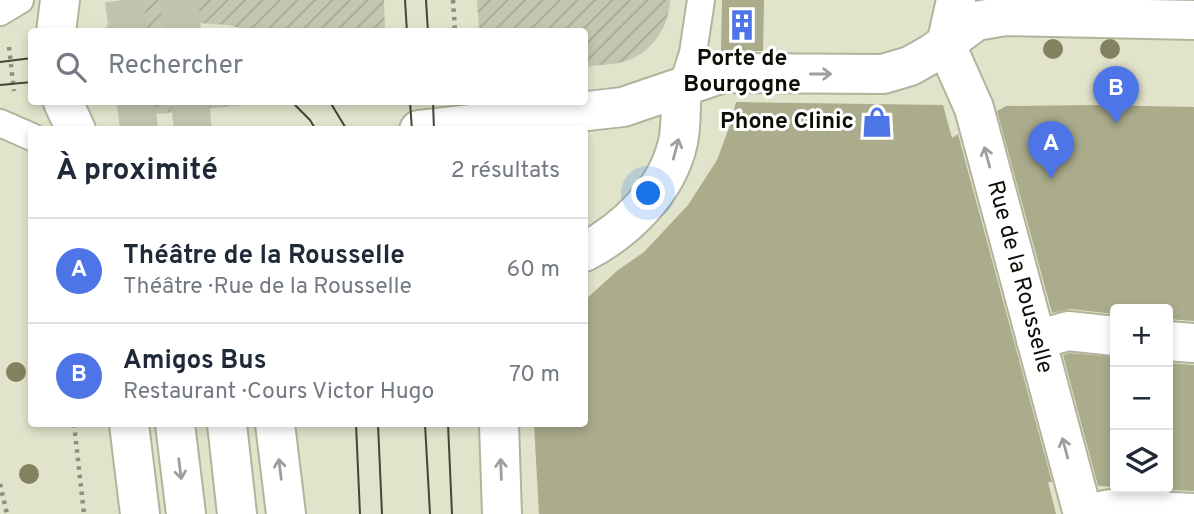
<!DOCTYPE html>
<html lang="fr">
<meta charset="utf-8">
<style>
:root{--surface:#fff;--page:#f6f6f7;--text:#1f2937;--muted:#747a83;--line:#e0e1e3;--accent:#4e75e8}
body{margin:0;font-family:Overpass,sans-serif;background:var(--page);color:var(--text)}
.controls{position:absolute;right:21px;bottom:21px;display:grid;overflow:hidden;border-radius:7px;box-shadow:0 4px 10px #0003}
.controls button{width:63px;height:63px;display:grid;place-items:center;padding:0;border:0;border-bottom:2px solid var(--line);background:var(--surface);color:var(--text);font:35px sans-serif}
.you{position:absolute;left:649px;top:194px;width:24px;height:24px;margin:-18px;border:5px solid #fff;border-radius:50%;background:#1a73e8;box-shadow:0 0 0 10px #1a73e833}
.badge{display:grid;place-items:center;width:46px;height:46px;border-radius:50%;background:var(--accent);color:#fff;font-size:23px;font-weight:700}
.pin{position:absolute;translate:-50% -58px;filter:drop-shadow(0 2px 4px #0008)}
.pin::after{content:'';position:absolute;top:37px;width:24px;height:21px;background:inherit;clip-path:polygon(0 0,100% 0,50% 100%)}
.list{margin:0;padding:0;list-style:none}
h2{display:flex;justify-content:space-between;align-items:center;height:91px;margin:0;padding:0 28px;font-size:30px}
h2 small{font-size:23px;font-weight:400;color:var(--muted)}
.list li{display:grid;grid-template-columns:46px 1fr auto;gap:21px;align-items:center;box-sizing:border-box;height:105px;padding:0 28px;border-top:2px solid var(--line)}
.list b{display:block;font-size:26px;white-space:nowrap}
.list p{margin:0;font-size:23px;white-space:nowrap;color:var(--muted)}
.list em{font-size:23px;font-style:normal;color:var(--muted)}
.icon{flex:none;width:38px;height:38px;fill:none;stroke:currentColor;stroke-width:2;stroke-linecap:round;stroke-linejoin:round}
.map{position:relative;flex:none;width:1194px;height:514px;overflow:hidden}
.search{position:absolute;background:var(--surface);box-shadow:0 4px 10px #0003;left:28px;top:28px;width:560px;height:77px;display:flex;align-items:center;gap:18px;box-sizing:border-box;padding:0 24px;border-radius:7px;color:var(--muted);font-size:26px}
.panel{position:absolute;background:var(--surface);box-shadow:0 4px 10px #0003;left:28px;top:126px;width:560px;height:301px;border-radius:7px}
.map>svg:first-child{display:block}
.garden{fill:url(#garden-furrows)}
.building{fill:#abac8b}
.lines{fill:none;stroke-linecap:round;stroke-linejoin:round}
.secondary-tunnel{stroke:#c2c3ad;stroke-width:38;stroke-dasharray:38 19;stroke-linecap:butt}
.lane-casing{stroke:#b2b39c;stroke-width:30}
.street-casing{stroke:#b2b39c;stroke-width:42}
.secondary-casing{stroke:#b2b39c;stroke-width:42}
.path{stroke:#8f8f7e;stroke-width:4.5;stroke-dasharray:3.5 5;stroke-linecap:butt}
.lane{stroke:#fff;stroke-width:26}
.street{stroke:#fff;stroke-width:38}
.secondary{stroke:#fff;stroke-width:38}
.tram{stroke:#454539;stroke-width:2}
.tree{fill:#828260}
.oneway{stroke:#9e9e9b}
.labels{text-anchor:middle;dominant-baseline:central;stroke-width:6;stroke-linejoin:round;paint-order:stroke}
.poi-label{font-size:23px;font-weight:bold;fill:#0d0d06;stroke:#fff}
.street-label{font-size:23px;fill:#0d0d06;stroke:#fff}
</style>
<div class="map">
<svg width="1194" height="514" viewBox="0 0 1194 514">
<defs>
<pattern id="garden-furrows" width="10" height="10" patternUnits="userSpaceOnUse" patternTransform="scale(1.75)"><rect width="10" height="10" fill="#c5c6af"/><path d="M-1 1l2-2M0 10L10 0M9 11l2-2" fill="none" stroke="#a8a995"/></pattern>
</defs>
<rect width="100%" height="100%" fill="#e2e3cb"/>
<g class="garden">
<path d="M 130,0 L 384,0 L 385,31 L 253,32 L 229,25 L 196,23 L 136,31 L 104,31 L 119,7 Z"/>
<path d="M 477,0 L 670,0 C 669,28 651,54 623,62 C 611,65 597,65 585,67 L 584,32 L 479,31 Z"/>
<path d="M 124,102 L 269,102 L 158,114 L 142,111 Z"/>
</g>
<g class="building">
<path d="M 722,0 L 764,0 L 763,51 L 721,51 Z"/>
<path d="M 736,102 L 943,105 L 952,138 L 958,134 L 1052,482 L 1048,482 L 1056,514 L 539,514 L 534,424 L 584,424 L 584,301 L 618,270 L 644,252 L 688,205 L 717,160 L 730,125 Z"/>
<path d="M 1092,105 L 1194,107 L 1194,321 L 1168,319 L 1168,309 L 1115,309 L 1115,314 L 1070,309 L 1052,313 L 997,111 L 1006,106 Z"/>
<path d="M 1070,353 L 1115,357 L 1115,487 L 1098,486 L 1063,355 Z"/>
<path d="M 1168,363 L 1194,365 L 1194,491 L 1123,488 L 1168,488 Z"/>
</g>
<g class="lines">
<g class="secondary-tunnel">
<path d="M 124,0 L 128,32"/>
<path d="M 179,0 L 182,32"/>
<path d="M 136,102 L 139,130"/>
<path d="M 190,102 L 193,130"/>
</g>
<defs>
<g id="lane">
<path d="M 0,12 L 20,0"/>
<path d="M 682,87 L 693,53 L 701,0"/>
<path d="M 0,123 L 32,137"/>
<path d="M 1081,509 L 1110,503 L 1194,507"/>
</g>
<g id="street">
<path id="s1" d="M 956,0 L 946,45 L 974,108 L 1083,514"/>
<path d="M 584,252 C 627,230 668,189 678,142 C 682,124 680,105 682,87"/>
<path d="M 1036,340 L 1068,331 L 1115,336"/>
<path d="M 1168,341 L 1194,343"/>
<path d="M 499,424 L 502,514"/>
</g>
<g id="secondary">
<path d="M 56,32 L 60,0"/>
<path d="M 63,102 L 76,130"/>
<path d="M 419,130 L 623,107 L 723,73 L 883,74 L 910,66 L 933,53 L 976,21 L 1005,16 L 1194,20"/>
<path d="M 129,424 L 140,514"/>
<path d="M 175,424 L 186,514"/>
<path d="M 227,424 L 237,514"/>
<path d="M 275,424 L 286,514"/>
</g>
</defs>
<use href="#lane" class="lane-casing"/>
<use href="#street" class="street-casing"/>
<use href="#secondary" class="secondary-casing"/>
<g class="path">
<path d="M 453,0 L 455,32"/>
<path d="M 9,47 L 14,91"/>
<path d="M 74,424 L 84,514"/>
<path d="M 0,484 L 7,514"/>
</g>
<use href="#lane" class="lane"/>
<use href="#street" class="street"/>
<use href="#secondary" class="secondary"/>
<g class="tram">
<path d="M 405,0 L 407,32"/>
<path d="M 426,0 L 428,32"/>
<path d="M 0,62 L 32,58"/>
<path d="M 0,85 L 32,82"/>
<path d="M 292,102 L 310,120 L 316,130"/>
<path d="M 330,102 L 347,130"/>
<path d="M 410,102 L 412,130"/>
<path d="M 433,102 L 434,130"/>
<path d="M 356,424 L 360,514"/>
<path d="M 378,424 L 382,514"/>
<path d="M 425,424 L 430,514"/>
<path d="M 448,424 L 452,514"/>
</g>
</g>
<g class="tree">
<circle cx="1053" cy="49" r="10"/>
<circle cx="1110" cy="49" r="10"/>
<circle cx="16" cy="372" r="10"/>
<circle cx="29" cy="474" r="10"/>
</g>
<defs><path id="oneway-shaft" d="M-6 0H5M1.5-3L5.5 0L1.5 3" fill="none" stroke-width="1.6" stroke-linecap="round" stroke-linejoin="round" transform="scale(1.75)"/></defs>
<g class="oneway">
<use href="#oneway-shaft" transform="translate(821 74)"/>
<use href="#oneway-shaft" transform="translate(676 149) rotate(-75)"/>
<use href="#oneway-shaft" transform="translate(987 157) rotate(-105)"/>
<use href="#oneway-shaft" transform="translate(1065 448) rotate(-105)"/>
<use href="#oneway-shaft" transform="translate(180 469) rotate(83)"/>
<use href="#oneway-shaft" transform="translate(280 469) rotate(-97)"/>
<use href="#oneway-shaft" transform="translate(501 469) rotate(-92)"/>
</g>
<defs>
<symbol id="building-bare" viewBox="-9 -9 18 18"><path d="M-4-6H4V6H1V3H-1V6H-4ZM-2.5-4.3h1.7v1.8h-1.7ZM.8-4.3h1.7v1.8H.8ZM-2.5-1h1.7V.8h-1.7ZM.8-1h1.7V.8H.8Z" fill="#4e75e8" stroke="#fff" stroke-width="2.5" paint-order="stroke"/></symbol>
<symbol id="shop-bare" viewBox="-9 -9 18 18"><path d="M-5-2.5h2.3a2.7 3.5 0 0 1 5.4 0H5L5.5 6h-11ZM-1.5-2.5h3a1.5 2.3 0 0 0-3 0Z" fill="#4e75e8" stroke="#fff" stroke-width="2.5" paint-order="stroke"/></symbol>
</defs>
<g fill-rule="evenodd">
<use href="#building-bare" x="720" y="3" width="44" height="44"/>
<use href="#shop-bare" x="855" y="100" width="44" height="44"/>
</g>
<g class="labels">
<g class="poi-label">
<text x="742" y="59">Porte de<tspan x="742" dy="26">Bourgogne</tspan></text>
<text x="854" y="122" text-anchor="end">Phone Clinic</text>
</g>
<g class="street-label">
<text stroke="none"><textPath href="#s1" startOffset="290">Rue de la Rousselle</textPath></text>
</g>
</g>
</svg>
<div class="controls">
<button>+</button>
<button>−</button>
<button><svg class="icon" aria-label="layers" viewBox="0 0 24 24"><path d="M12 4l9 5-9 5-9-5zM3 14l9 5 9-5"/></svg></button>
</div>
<div class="you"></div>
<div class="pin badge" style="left:1051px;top:179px">A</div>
<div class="pin badge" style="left:1116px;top:124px">B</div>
<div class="search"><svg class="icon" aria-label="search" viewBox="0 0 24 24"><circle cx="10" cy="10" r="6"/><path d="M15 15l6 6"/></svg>Rechercher</div>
<section class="panel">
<h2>À proximité<small>2 résultats</small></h2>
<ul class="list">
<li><span class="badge">A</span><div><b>Théâtre de la Rousselle</b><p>Théâtre · Rue de la Rousselle</p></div><em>60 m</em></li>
<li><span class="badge">B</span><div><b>Amigos Bus</b><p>Restaurant · Cours Victor Hugo</p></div><em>70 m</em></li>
</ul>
</section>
</div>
